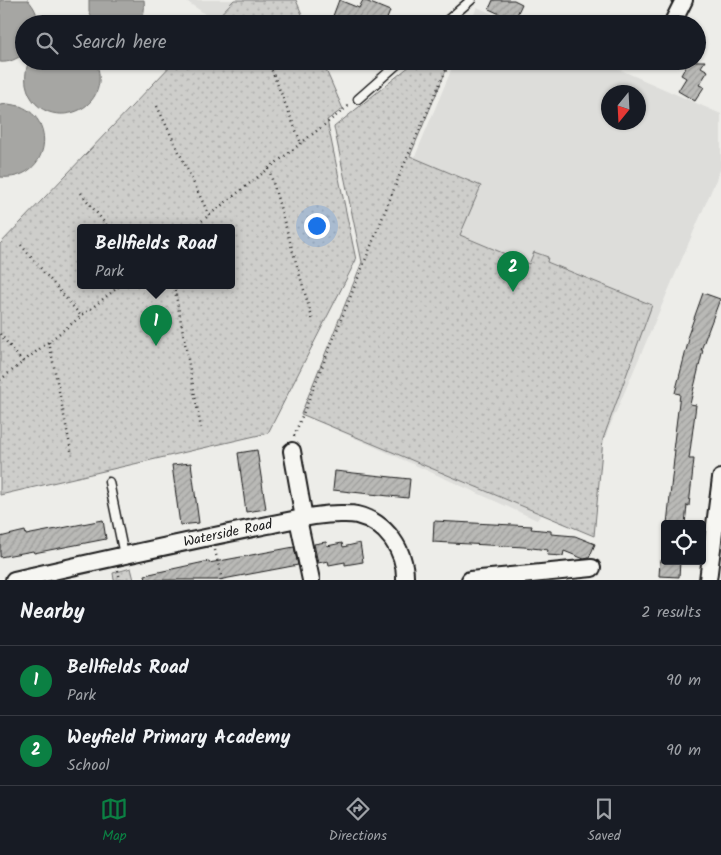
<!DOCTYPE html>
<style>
:root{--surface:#171b24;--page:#242831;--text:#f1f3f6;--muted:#9ea1a6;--line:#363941;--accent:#0b8043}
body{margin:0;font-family:Kalam,sans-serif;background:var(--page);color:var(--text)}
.controls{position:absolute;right:15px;bottom:15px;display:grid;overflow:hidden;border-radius:5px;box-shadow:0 1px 4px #0004}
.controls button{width:45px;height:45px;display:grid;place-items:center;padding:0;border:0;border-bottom:1px solid var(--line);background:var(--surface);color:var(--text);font:25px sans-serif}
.compass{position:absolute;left:601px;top:85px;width:45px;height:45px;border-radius:50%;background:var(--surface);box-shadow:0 1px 4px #0004;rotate:198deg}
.you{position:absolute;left:316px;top:225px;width:18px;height:18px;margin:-12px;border:4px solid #fff;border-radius:50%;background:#1a73e8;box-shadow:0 0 0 8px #1a73e833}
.badge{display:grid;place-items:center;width:32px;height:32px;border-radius:50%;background:var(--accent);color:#fff;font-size:16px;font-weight:700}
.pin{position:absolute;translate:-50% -41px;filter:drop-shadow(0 1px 2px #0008)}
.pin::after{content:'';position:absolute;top:26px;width:18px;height:15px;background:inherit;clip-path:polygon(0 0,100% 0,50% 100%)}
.popup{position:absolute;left:77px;top:224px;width:158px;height:65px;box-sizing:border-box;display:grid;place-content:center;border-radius:5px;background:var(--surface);filter:drop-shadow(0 1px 4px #0005);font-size:16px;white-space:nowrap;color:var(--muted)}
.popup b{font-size:19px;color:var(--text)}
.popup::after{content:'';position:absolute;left:50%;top:100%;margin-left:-10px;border:10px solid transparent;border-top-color:var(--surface)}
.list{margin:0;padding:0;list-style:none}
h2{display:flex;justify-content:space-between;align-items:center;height:65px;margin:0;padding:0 20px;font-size:21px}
h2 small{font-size:16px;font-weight:400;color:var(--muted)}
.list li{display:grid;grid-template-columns:32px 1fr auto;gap:15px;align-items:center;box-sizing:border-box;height:70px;padding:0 20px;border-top:1px solid var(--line)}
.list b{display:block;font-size:19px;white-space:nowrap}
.list p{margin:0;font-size:16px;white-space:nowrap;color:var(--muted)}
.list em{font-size:16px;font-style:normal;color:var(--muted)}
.icon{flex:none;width:28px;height:28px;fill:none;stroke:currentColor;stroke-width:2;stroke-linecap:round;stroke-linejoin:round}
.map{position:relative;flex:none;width:721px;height:580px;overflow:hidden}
.search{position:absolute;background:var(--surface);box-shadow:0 1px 4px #0004;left:15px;right:15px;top:15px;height:55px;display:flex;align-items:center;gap:12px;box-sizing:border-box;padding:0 18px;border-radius:28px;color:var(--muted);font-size:19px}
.sheet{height:205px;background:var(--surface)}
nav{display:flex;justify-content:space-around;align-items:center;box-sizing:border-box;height:70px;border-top:1px solid var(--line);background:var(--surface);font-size:14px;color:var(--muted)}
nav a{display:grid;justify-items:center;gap:2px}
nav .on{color:var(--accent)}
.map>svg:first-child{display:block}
.built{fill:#ddddda;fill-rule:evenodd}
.park{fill:url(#park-dots);stroke:#757574;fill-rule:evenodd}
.water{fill:#a6a6a3;stroke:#6f6f6d}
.building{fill:url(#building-hatch);stroke:#1c1c1c}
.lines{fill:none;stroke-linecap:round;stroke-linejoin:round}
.lane-casing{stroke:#1c1c1c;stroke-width:11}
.street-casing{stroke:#1c1c1c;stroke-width:20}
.path{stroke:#1c1c1c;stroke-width:2.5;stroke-dasharray:1 4;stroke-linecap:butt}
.lane{stroke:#f6f6f2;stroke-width:8}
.street{stroke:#f6f6f2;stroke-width:16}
.labels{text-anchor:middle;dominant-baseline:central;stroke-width:4;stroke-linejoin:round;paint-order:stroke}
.street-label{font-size:14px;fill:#1c1c1c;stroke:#f6f6f2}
</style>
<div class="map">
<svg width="721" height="580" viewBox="0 0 721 580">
<defs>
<pattern id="park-dots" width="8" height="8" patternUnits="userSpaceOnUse" patternTransform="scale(1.25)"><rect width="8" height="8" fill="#cececb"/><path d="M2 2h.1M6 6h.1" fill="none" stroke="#b0b0ae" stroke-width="1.8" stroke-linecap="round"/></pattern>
<pattern id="building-hatch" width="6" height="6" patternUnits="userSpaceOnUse" patternTransform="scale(1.25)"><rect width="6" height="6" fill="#b9b9b6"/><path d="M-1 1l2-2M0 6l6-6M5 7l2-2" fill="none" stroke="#9e9e9c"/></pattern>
</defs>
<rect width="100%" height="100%" fill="#edede9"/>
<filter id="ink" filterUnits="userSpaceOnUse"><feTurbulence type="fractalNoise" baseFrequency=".02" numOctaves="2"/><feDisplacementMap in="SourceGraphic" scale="10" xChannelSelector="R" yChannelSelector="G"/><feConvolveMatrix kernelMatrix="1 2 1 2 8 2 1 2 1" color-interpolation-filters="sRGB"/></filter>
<g filter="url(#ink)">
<g class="built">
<path d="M 185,0 L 234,0 L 215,21 Z"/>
<path d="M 477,7 L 515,24 L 470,24 Z"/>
<path d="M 455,61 L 600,61 L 721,114 L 721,168 L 603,442 L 594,445 L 537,520 L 306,416 ZM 608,92 L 638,92 L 638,122 L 608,122 Z"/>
</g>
<g class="park">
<path d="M 234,0 L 296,0 L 306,24 L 211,24 Z"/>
<path d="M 175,61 L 322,61 L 343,109 L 327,120 L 356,260 L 268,433 L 0,495 L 0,244 ZM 81,227 L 231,227 L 231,285 L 81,285 Z"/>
<path d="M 416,61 L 450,61 L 410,156 L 481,186 L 460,235 L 529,264 L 534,252 L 548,257 L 547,262 L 652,305 L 603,439 L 594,536 L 301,414 L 362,262 L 334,127 Z"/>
<path d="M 131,568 L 134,580 L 114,580 L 113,573 Z"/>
</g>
<g class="water">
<path d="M 0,0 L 28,0 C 34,7 38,14 38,24 L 24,24 L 24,54 C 16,59 9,63 0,62 Z"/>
<path d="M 89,0 L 144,0 C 145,9 144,16 139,24 L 95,24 L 89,12 Z"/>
<path d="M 29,61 L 96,61 C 116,117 36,135 26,84 C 25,76 26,68 29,61 Z"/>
<path d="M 8,104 C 12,105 16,105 20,106 C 59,121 48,182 0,177 L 0,105 Z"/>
</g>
<g class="building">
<path d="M 339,0 L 359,8 L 363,0 L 390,11 L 385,24 L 330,24 Z"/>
<path d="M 493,0 L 514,0 L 522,4 L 515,19 L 507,15 L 506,17 L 489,9 Z"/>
<path d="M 689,61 L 705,61 L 701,67 L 708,71 L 699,85 L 704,87 L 695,101 L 678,91 L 686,78 L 681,75 Z"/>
<path d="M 703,293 L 720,299 L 701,350 L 703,350 L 690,404 L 696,405 L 689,459 L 694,459 L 689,506 L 687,505 L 685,524 L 667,524 L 675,450 L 673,450 L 680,394 L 675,393 L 689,339 L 687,338 Z"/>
<path d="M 257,450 L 266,509 L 246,512 L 238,453 Z"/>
<path d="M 191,463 L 199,523 L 180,525 L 172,465 Z"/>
<path d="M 335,471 L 410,479 L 408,498 L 333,490 Z"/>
<path d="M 103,520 L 106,539 L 34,553 L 33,551 L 0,557 L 0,537 L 25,531 L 26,535 Z"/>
<path d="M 434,521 L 532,526 L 531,529 L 551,531 L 551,534 L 575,536 L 595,544 L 589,558 L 584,559 L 564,551 L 563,556 L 547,555 L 548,550 L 524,547 L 433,542 Z"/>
<path d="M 326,542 L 327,546 L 342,543 L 343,547 L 360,543 L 363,562 L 345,565 L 345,562 L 329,565 L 328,561 L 318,563 L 314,544 Z"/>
<path d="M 294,547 L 298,565 L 218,580 L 146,580 L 145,575 L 209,561 L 209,563 Z"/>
<path d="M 660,561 L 680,561 L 679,577 L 659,576 Z"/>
</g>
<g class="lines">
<defs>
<g id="lane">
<path d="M 443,24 L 471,0"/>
<path d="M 358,99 L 401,61"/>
<path d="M 109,482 L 124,555"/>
</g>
<g id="street">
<path d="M 672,24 L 684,0"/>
<path d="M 292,451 L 304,518"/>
<path d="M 298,519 L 311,580"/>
<path id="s1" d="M 14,580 C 97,561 179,543 263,526 C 290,521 318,513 345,514 C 349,514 353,514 357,515 C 386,522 406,551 405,580"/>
<path d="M 470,580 L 592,568"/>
<path d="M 708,580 L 721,478"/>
</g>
</defs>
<use href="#lane" class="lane-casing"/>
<use href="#street" class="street-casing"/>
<g class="path">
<path d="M 465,24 L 468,18"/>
<path d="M 268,61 L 301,143"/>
<path d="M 157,106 L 209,215"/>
<path d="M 269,169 L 313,321"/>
<path d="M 81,193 L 108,227"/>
<path d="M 194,227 L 351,104"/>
<path d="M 21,245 L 81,316"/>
<path d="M 174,285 L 201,428"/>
<path d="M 0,334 L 23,362"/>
<path d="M 49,342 L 72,455"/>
<path d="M 0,380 L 121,285"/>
<path d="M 294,436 L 403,167 L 450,61"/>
<path d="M 215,550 L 222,580"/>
<path d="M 118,570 L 120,580"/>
</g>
<use href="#lane" class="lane"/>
<use href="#street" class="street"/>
</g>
</g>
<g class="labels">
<g class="street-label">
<text stroke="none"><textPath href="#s1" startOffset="219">Waterside Road</textPath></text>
</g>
</g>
</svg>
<div class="controls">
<button><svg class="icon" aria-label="locate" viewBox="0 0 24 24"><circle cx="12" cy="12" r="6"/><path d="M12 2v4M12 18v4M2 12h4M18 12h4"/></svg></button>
</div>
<svg class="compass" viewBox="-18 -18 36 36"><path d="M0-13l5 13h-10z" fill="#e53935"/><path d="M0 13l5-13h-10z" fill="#9ea1a6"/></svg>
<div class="you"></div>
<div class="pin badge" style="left:156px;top:346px">1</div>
<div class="popup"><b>Bellfields Road</b>Park</div>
<div class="pin badge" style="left:513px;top:292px">2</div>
<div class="search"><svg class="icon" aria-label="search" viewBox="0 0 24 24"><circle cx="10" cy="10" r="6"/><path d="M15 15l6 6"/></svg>Search here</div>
</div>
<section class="sheet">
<h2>Nearby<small>2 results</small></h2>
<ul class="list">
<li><span class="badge">1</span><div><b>Bellfields Road</b><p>Park</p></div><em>90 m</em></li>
<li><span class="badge">2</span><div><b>Weyfield Primary Academy</b><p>School</p></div><em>90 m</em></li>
</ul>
</section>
<nav>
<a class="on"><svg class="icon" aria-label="map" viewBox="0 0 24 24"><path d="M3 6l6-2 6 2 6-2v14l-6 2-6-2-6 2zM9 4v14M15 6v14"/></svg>Map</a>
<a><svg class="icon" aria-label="directions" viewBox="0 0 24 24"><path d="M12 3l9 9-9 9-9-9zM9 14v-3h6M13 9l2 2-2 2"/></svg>Directions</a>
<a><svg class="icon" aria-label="saved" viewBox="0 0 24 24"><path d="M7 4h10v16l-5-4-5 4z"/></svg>Saved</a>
</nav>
